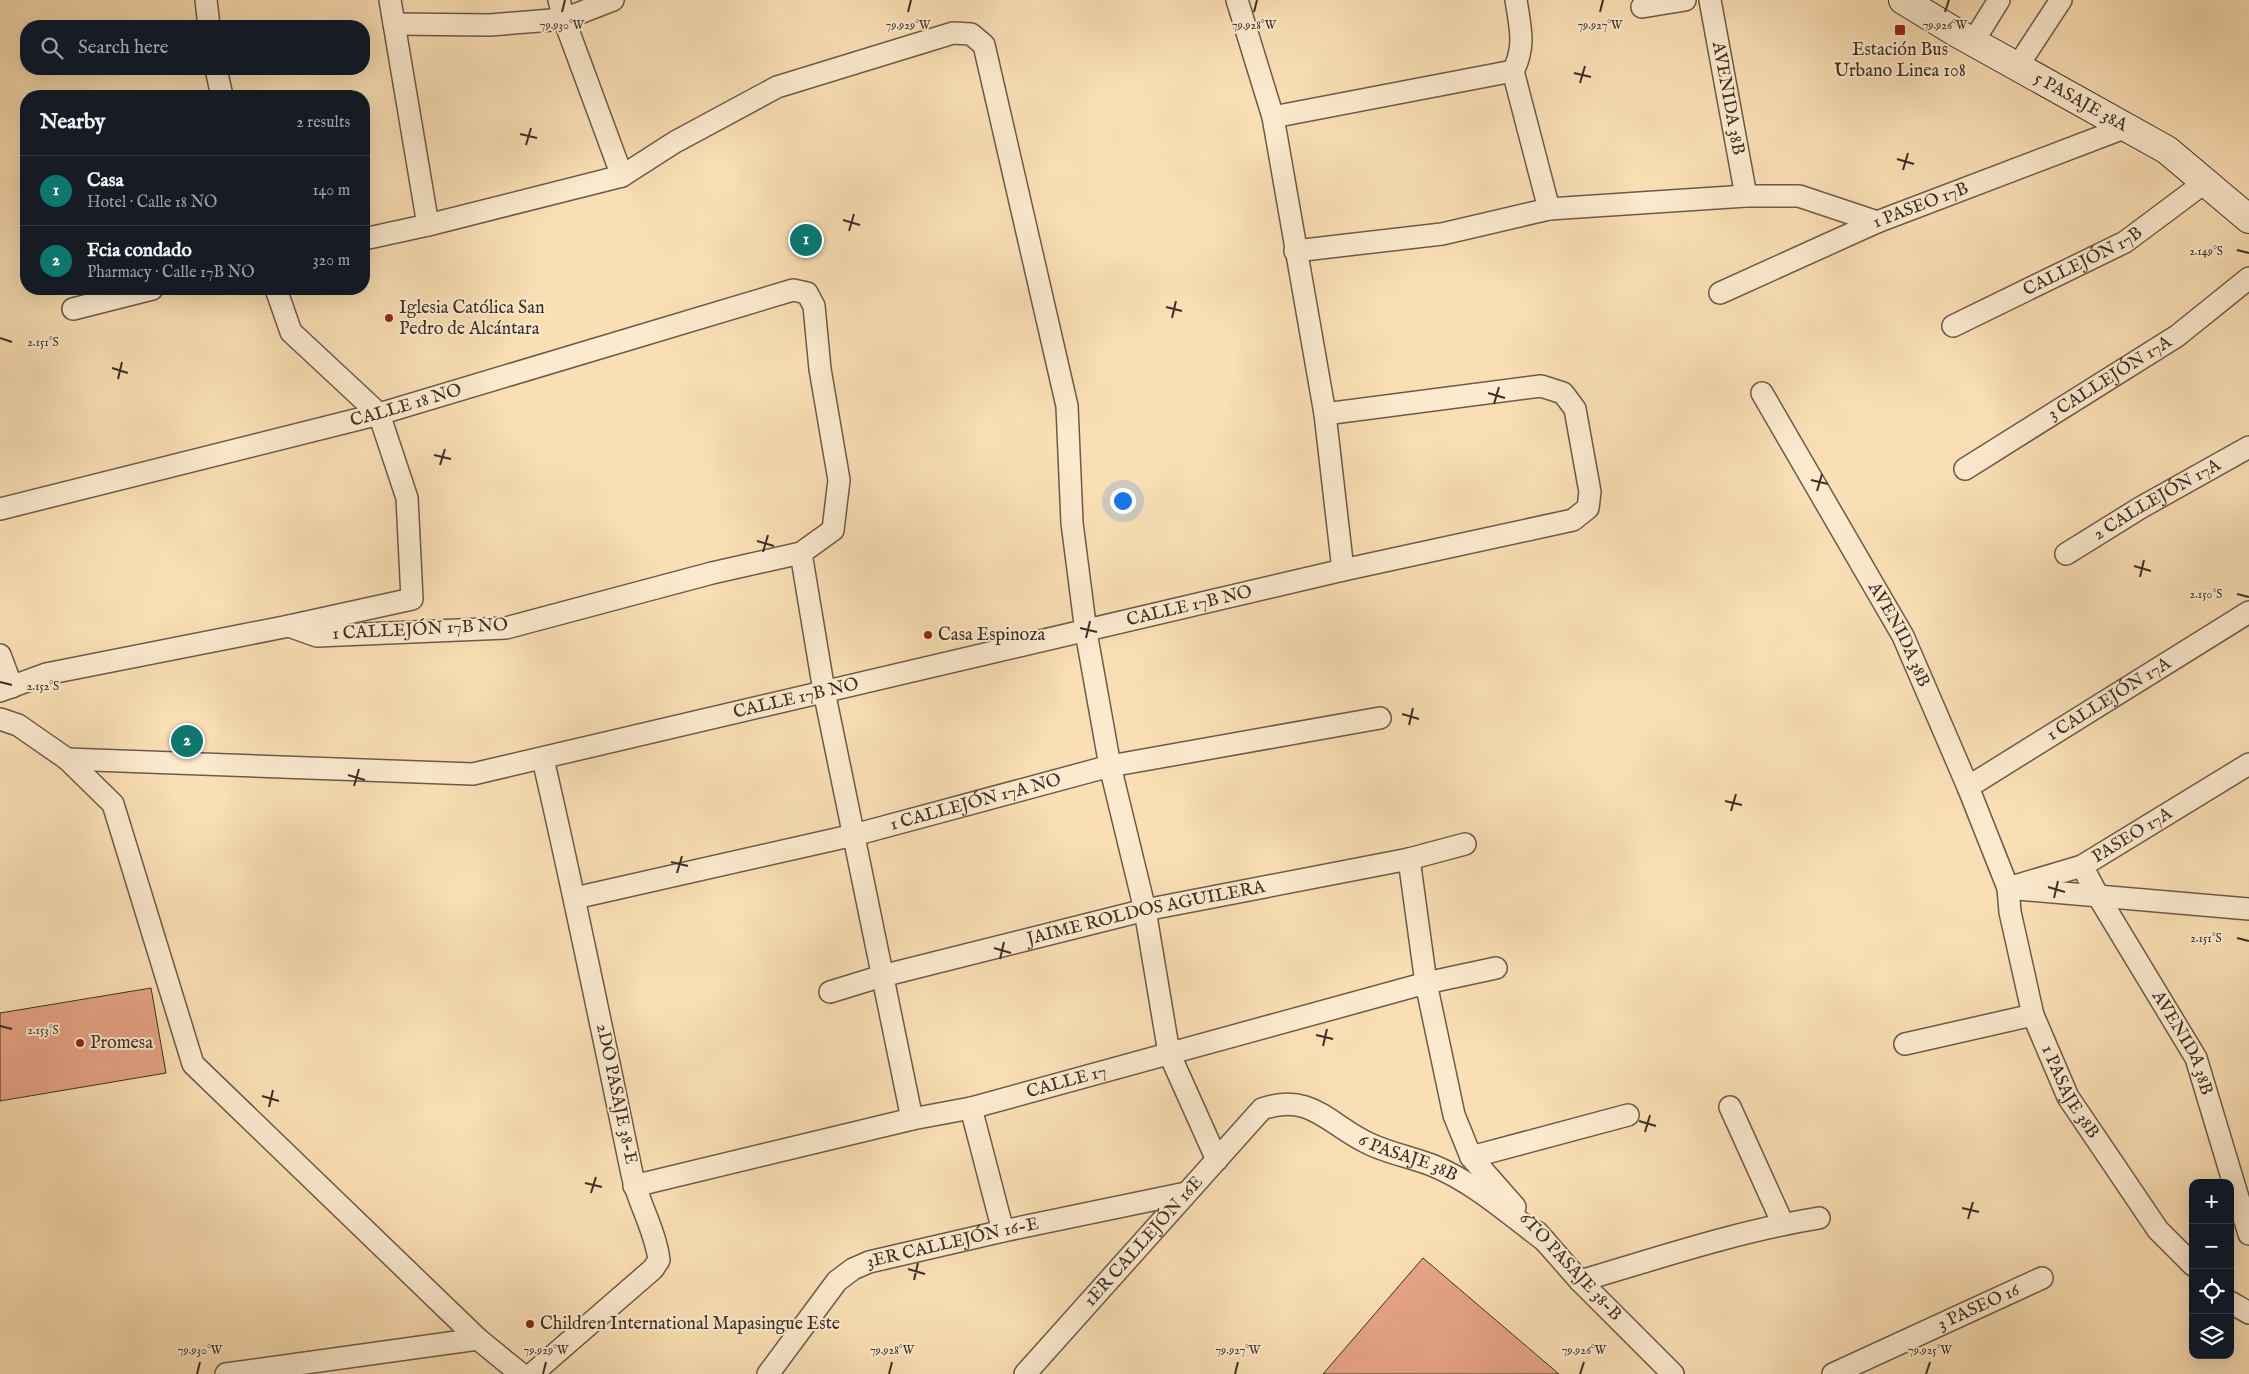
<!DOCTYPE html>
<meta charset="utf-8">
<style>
:root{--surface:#171b24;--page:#20242c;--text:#f1f3f6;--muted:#9ea1a6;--line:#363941;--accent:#0f766e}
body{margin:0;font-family:"IM FELL English",serif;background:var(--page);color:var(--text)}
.controls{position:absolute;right:15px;bottom:15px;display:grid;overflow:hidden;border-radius:10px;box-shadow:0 5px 20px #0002}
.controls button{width:45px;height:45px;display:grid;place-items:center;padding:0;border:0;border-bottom:1px solid var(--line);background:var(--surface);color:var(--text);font:25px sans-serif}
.you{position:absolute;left:1122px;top:500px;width:18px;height:18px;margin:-12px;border:4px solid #fff;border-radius:50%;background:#1a73e8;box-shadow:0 0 0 8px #1a73e833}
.badge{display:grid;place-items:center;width:32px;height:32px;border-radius:50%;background:var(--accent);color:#fff;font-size:16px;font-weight:700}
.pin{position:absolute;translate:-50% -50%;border:2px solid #fff;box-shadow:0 1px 5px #0006}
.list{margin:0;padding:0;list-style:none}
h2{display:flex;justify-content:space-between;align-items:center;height:65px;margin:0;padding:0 20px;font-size:21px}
h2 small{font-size:16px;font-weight:400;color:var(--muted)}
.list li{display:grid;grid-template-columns:32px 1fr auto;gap:15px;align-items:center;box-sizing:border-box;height:70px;padding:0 20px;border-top:1px solid var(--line)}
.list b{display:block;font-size:19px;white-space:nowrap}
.list p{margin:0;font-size:16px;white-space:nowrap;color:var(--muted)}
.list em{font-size:16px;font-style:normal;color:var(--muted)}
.icon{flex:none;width:28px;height:28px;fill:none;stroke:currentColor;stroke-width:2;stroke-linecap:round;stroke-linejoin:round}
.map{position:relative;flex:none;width:2249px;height:1374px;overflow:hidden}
.search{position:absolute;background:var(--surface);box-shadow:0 5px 20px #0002;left:20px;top:20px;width:350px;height:55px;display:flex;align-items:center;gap:12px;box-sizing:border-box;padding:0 18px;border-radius:20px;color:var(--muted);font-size:19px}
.panel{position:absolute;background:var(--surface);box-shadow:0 5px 20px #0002;left:20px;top:90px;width:350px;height:205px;border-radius:20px}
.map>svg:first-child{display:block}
.building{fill:#e7a487;stroke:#3b2f26}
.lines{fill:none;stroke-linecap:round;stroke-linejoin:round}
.street-casing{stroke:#6b5b4a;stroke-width:24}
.secondary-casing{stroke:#3b2f26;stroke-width:30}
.street{stroke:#fceace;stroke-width:21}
.secondary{stroke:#fceace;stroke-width:28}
.ticks{fill:none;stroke:#3b2f26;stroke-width:2}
.poi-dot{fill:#8f2418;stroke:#fceace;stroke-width:2}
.labels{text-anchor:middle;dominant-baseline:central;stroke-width:4;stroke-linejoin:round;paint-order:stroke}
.poi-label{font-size:18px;fill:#3b2f26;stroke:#fceace;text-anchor:start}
.street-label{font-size:18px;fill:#3b2f26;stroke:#fceace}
.ticks-label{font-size:12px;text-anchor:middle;fill:#3b2f26;stroke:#fceace;stroke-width:4;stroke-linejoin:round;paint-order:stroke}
</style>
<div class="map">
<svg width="2249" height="1374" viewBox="0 0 2249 1374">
<rect width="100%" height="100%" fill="#fadfb4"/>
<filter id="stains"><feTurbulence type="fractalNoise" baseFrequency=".004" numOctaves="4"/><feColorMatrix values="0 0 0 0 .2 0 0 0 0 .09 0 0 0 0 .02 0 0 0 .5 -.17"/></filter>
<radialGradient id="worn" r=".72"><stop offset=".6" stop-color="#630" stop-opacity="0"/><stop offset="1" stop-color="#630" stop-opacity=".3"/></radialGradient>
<g class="building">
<path d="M 151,988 L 166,1073 L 0,1101 L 0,1013 Z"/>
<path d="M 1423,1258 L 1559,1374 L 1323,1374 Z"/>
</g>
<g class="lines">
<defs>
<g id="street">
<path d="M 206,0 L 209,26"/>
<path d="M 559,0 L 564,19 L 622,176"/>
<path d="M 1237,0 L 1273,117 L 1325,414 L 1343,570"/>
<path d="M 1516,0 C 1520,26 1526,47 1513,71 L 1549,209"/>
<path id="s1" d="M 1710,0 L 1746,196"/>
<path d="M 1642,7 L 1685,0"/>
<path d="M 394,24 L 490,25 L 564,19 L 613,0"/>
<path d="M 1973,42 L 1999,0"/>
<path d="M 2017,67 L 2061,0"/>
<path d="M 216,69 L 222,96"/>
<path d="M 1273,117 L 1513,71"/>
<path d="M 428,225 L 622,176 L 675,142 L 777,87 L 953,33 L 971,34 L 984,45 L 1067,406 L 1072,523 L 1086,632 L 1110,766 L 1145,910 L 1169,1053 L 1217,1160"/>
<path d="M 364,239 L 428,225 L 390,0"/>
<path d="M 1295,251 L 1442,234 L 1549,209 L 1746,196 L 1799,196 L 1877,222"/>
<path d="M 276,289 L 291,332 L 379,414 L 407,498 L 412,599 L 289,626"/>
<path id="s2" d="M 1720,293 L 1877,222 L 2124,128"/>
<path d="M 73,309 L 152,289"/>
<path id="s3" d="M 1953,326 L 2125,242 L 2204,183"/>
<path id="s4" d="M 1762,393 L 1903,636 L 1968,787 L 2008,888 L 2010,912 L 2033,1015 L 2068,1097 L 2158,1230 L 2193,1265"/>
<path id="s5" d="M 1965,469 L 2177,336 L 2249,278"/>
<path id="s6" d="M 0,509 L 379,414 L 793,290 L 807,293 L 814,306 L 820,369 L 839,480 L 833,530 L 801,553 L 712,573 L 506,628 L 317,636 L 289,626 L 46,674 L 0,691"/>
<path d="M 801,553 L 824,691 L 912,1119"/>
<path id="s7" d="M 2066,554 L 2140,508 L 2249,447"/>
<path d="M 0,655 L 12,687"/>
<path d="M 0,719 L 18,725 L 67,759 L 113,804 L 193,1064 L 478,1339 L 521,1374"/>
<path id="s8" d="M 67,759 L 473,774 L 1343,570 L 1573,520 L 1588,508 L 1590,492 L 1575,409 L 1563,393 L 1541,386 L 1325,414"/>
<path id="s9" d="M 1968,787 L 2249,612"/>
<path d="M 1409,859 L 1426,983 L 1454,1115 L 1471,1157 L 1515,1207"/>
<path id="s10" d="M 2082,866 L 2098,896 L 2196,1058 L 2249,1234"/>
<path id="s11" d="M 2008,888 L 2082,866 L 2249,764"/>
<path d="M 2018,889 L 2249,909"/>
<path id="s12" d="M 575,898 L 854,835 L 1110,766 L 1380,718"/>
<path id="s13" d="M 830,992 L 882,976 L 1145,910 L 1409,859 L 1465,844"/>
<path d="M 1905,1044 L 2033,1015"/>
<path d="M 1730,1107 L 1783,1224"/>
<path d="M 971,1108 L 1003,1231"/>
<path d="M 1471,1157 L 1628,1115"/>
<path id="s14" d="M 634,1186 L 912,1119 L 971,1108 L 1426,983 L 1496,968"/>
<path d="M 1537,1232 L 1580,1281 L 1673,1374"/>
<path d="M 1580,1281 C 1659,1258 1738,1231 1819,1218"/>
<path d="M 2230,1302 L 2249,1313"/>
<path d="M 226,1374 L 478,1339"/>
<path d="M 532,1374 L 653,1269 L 659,1260 C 655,1229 638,1203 632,1174 C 603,1035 575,897 543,759"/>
<path id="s15" d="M 768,1374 L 837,1281 L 853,1269 L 869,1262 L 1003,1231 L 1186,1193"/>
<path id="s16" d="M 1025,1374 L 1262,1109 C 1312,1091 1330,1127 1372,1145 C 1392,1154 1414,1158 1434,1166 C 1475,1183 1510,1215 1545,1241"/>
<path id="s17" d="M 1833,1374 L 2042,1278"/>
</g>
<g id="secondary">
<path id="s18" d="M 1903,0 L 1957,33 L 2167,150 L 2249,219"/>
</g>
</defs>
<use href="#street" class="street-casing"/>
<use href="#secondary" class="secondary-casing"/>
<use href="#street" class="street"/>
<use href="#secondary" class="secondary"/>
</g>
<path class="ticks" d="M 562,12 L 565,0M 908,12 L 911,0M 1254,12 L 1257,0M 1600,12 L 1603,0M 1945,12 L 1949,0M 1574,73 L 1591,77M 1580,83 L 1585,66M 520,134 L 537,138M 526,145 L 531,128M 1897,159 L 1914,164M 1903,170 L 1908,153M 843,220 L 860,225M 849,231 L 854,214M 2237,250 L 2249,253M 1166,307 L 1182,311M 1172,318 L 1176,301M 0,338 L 12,342M 112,368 L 128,373M 118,379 L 122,362M 1488,393 L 1505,398M 1494,404 L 1499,387M 434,455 L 451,459M 440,465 L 445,449M 1811,480 L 1828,484M 1817,491 L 1822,474M 757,541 L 774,546M 763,552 L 768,535M 2134,566 L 2151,571M 2140,577 L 2144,560M 2237,594 L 2249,597M 1080,628 L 1097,632M 1086,638 L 1090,621M 0,682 L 12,685M 1402,714 L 1419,719M 1409,725 L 1413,708M 348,775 L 365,780M 354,786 L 359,769M 1725,801 L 1742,805M 1731,811 L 1736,794M 671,862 L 688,866M 677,873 L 682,856M 2048,887 L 2065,892M 2054,898 L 2058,881M 2237,938 L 2249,941M 994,948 L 1011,953M 1000,959 L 1004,942M 0,1026 L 12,1029M 1316,1035 L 1333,1039M 1323,1046 L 1327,1029M 262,1096 L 279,1101M 269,1107 L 273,1090M 1639,1121 L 1656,1126M 1645,1132 L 1650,1115M 585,1183 L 602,1187M 591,1193 L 596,1177M 1962,1208 L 1979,1212M 1968,1219 L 1973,1202M 908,1269 L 925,1274M 914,1280 L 918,1263M 197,1374 L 200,1362M 543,1374 L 546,1362M 889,1374 L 892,1362M 1235,1374 L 1238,1362M 1580,1374 L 1584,1362M 1926,1374 L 1930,1362"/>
<g class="poi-dot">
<rect x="1894" y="24" width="12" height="12" rx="2.5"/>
<circle cx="389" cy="318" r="5"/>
<circle cx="928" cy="635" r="5"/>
<circle cx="80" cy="1043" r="5"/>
<circle cx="530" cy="1324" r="5"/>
</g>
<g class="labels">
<g class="poi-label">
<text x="1900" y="50" text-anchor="middle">Estación Bus<tspan x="1900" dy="21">Urbano Linea 108</tspan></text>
<text x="399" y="308">Iglesia Católica San<tspan x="399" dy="21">Pedro de Alcántara</tspan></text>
<text x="938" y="635">Casa Espinoza</text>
<text x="90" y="1043">Promesa</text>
<text x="540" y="1324">Children International Mapasingue Este</text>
</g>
<g class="street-label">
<text stroke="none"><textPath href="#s1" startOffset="100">AVENIDA 38B</textPath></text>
<text stroke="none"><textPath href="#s18" startOffset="205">5 PASAJE 38A</textPath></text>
<text stroke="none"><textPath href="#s2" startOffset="219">1 PASEO 17B</textPath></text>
<text stroke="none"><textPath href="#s3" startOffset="145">CALLEJÓN 17B</textPath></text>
<text stroke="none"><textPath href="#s5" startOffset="171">3 CALLEJÓN 17A</textPath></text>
<text stroke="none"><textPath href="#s6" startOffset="419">CALLE 18 NO</textPath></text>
<text stroke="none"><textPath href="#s7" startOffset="106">2 CALLEJÓN 17A</textPath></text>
<text stroke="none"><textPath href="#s8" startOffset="1142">CALLE 17B NO</textPath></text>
<text transform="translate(420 630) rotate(-3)">1 CALLEJÓN 17B NO</text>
<text stroke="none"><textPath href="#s4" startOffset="278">AVENIDA 38B</textPath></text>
<text stroke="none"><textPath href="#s8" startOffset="738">CALLE 17B NO</textPath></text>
<text stroke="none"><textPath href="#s9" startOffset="166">1 CALLEJÓN 17A</textPath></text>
<text stroke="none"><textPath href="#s12" startOffset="412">1 CALLEJÓN 17A NO</textPath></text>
<text stroke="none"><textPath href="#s11" startOffset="136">PASEO 17A</textPath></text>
<text stroke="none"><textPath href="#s13" startOffset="326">JAIME ROLDOS AGUILERA</textPath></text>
<text stroke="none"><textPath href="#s10" startOffset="204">AVENIDA 38B</textPath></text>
<text stroke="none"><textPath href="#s14" startOffset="445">CALLE 17</textPath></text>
<text stroke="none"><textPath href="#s4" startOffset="769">1 PASAJE 38B</textPath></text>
<text transform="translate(616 1094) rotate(78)">2DO PASAJE 38-E</text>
<text stroke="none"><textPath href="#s16" startOffset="515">6 PASAJE 38B</textPath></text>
<text stroke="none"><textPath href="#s16" startOffset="178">1ER CALLEJÓN 16E</textPath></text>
<text stroke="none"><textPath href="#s15" startOffset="239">3ER CALLEJÓN 16-E</textPath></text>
<text transform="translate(1570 1267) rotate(47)">6TO PASAJE 38-B</text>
<text stroke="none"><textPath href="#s17" startOffset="160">3 PASEO 16</textPath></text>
</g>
</g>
<g class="ticks-label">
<text x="562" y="29">79.930°W</text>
<text x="908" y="29">79.929°W</text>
<text x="1254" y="29">79.928°W</text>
<text x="1600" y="29">79.927°W</text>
<text x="1945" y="29">79.926°W</text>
<text x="2206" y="255">2.149°S</text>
<text x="43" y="346">2.151°S</text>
<text x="2206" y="598">2.150°S</text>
<text x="43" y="690">2.152°S</text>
<text x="2206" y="942">2.151°S</text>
<text x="43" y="1034">2.153°S</text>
<text x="200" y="1354">79.930°W</text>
<text x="546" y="1354">79.929°W</text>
<text x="892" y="1354">79.928°W</text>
<text x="1238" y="1354">79.927°W</text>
<text x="1584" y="1354">79.926°W</text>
<text x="1930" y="1354">79.925°W</text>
</g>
<rect width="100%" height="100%" filter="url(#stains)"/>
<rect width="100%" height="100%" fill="url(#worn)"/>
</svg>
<div class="controls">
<button>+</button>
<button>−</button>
<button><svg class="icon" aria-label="locate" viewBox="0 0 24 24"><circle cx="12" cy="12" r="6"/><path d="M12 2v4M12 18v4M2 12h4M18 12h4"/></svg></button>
<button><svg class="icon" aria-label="layers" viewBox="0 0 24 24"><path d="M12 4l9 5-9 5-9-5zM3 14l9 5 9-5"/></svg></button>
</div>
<div class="you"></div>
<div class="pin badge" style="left:806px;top:240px">1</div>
<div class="pin badge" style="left:187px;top:741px">2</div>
<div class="search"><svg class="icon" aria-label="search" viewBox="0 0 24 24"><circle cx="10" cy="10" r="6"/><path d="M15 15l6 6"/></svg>Search here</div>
<section class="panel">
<h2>Nearby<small>2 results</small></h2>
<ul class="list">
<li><span class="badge">1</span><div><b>Casa</b><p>Hotel · Calle 18 NO</p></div><em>140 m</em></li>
<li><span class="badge">2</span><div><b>Fcia condado</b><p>Pharmacy · Calle 17B NO</p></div><em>320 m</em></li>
</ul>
</section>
</div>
